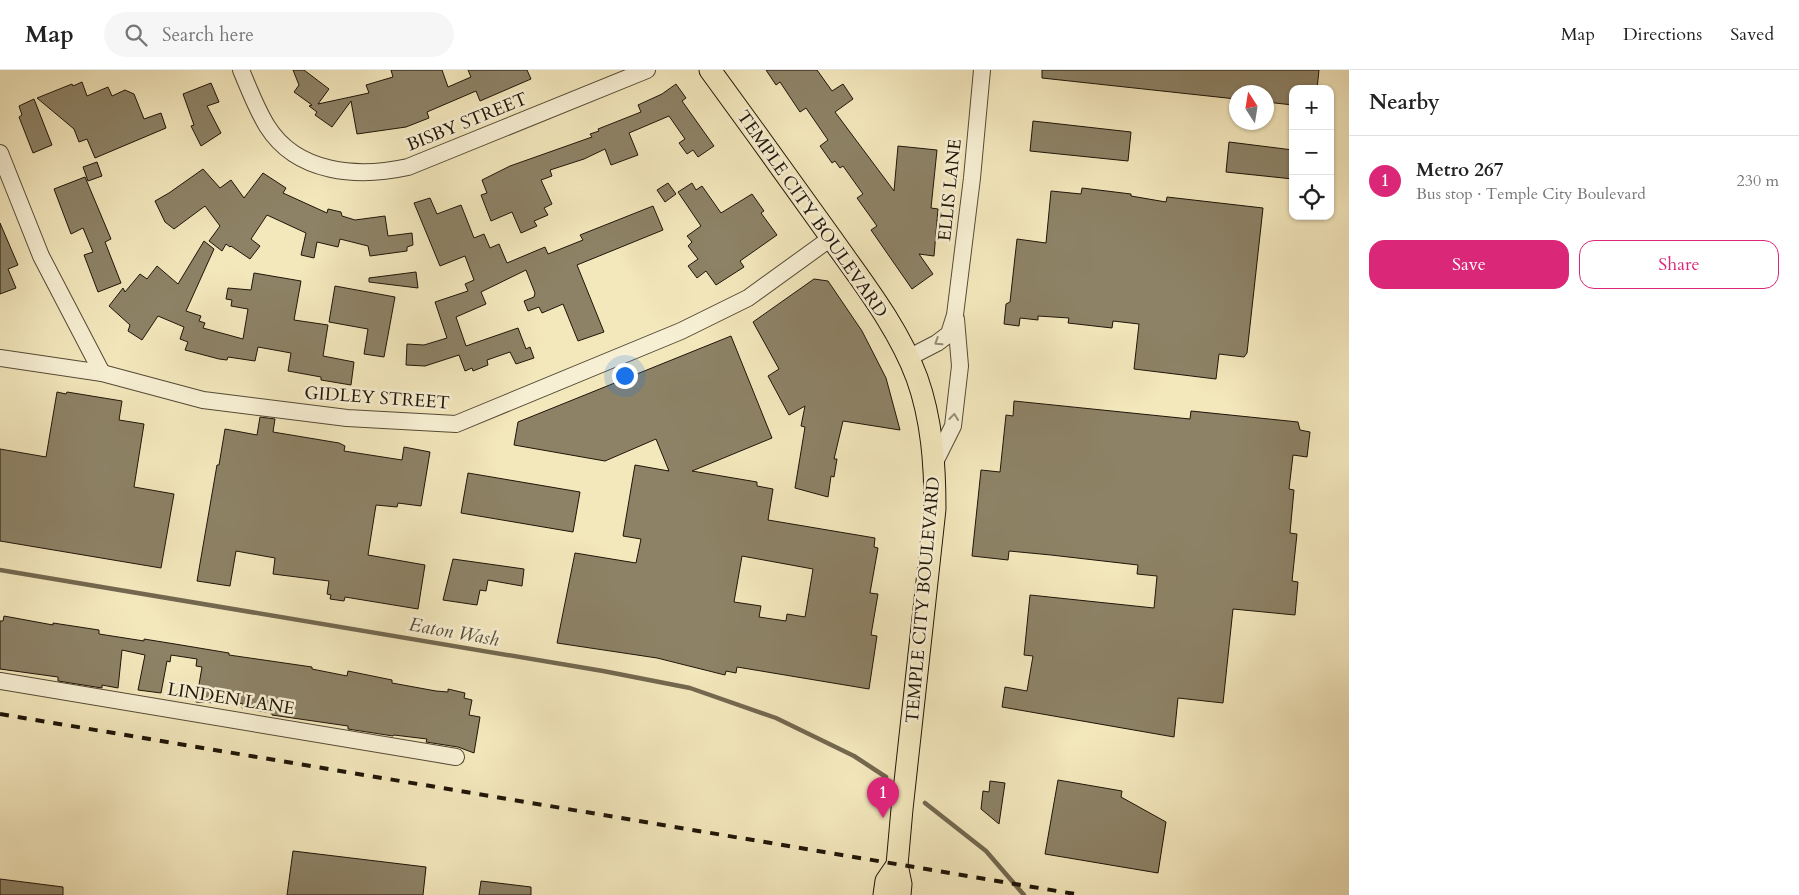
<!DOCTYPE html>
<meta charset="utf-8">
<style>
:root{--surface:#fff;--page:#f6f6f6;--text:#222;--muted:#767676;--line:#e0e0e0;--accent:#db2777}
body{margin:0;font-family:Cardo,serif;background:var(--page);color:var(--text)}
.controls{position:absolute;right:15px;top:15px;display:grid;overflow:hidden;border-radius:10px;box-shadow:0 1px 4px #0004}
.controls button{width:45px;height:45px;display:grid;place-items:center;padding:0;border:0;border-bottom:1px solid var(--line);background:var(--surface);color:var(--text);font:25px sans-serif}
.compass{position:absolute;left:1229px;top:15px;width:45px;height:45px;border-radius:50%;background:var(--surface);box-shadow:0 1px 4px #0004;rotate:348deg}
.you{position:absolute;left:624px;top:305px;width:18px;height:18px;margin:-12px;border:4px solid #fff;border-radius:50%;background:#1a73e8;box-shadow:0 0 0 8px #1a73e833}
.badge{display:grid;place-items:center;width:32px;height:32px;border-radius:50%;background:var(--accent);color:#fff;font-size:16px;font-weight:700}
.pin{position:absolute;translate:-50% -41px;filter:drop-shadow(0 1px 2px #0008)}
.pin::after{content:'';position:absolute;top:26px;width:18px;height:15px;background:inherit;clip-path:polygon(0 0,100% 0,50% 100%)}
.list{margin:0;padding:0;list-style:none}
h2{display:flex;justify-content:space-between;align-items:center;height:65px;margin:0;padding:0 20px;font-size:21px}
h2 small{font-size:16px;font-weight:400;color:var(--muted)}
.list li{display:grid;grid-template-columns:32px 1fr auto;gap:15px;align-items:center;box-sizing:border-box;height:90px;padding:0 20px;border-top:1px solid var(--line)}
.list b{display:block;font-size:19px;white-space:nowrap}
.list p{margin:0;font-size:16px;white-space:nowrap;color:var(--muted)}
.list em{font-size:16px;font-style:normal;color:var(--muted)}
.actions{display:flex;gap:10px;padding:15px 20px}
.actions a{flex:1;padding:11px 0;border:1px solid var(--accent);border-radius:15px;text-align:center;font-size:18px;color:var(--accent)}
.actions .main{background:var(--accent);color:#fff}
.icon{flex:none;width:28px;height:28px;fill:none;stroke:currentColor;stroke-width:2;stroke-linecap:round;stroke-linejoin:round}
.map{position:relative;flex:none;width:1349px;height:825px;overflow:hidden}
header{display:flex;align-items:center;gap:30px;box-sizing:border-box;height:70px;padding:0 25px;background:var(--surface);border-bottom:1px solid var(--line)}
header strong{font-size:24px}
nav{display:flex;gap:28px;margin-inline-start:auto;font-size:18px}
.search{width:350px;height:45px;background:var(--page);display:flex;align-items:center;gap:12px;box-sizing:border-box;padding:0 18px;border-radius:28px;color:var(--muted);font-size:19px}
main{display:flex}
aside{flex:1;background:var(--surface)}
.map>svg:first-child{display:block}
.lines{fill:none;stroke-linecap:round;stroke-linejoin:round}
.stream{stroke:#73684f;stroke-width:4.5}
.building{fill:#8d8266;stroke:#1f1508;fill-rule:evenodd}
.minor-casing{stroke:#544a35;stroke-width:18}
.major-casing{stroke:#1f1508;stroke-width:23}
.minor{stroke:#f7efd3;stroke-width:16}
.major{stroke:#f3e7bc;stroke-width:21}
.rail{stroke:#1f1508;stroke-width:4;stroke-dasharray:9 9;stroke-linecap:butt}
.oneway{stroke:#968d78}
.labels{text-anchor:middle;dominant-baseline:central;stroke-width:5;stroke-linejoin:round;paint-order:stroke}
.street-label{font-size:18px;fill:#1f1508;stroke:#f7efd3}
.water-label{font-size:19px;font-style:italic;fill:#574d38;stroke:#f7efd3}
</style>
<header>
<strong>Map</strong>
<div class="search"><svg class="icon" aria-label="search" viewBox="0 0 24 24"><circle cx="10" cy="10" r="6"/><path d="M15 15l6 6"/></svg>Search here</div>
<nav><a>Map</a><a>Directions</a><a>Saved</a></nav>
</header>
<main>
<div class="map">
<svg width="1349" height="825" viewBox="0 0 1349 825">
<rect width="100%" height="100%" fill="#f3e7bc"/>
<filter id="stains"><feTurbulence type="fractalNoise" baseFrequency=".004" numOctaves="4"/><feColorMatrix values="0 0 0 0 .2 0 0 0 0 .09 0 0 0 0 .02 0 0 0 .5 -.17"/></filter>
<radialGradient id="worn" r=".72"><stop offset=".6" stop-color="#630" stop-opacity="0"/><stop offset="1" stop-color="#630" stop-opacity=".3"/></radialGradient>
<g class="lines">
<g class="stream">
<path d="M 0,500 L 603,601 L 690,618 L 776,648 L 854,686 L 886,707"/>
<path d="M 925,733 L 986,781 L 1024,825"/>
</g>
</g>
<g class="building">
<path d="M 293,0 L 304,0 L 329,19 L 318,34 L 369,23 L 366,15 L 393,7 L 391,0 L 442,0 L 448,17 L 471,7 L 468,0 L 527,0 L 531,9 L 480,31 L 476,21 L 427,42 L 429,48 L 406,57 L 357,64 L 351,31 L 332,57 L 315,45 L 317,42 L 309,36 L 312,35 L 294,22 L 299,15 Z"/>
<path d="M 766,0 L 817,0 L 832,21 L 843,14 L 853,29 L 835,42 L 894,121 L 898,76 L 937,80 L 931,138 L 938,139 L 934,186 L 919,184 L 933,204 L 912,219 L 871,160 L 877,156 L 857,128 L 863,124 L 843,96 L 840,98 L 835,91 L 832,93 L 820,76 L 828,70 L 806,38 L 800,42 L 780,12 L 776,15 Z"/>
<path d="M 1042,0 L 1319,0 L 1317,19 L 1293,19 L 1293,35 L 1266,32 L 1266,22 L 1236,22 L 1236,29 L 1042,8 Z"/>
<path d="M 82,12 L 87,26 L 108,17 L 112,26 L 125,20 L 134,24 L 144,49 L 161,43 L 166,58 L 95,88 L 87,69 L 79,72 L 74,59 L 37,28 L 72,14 L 73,16 Z"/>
<path d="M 211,13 L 219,32 L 207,36 L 221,63 L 201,76 L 191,56 L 194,55 L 183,24 Z"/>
<path d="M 676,14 L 686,28 L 682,31 L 714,76 L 698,87 L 693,80 L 687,84 L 679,73 L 685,69 L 669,46 L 629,63 L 638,85 L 611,95 L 605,79 L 584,89 L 550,100 L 552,106 L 541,110 L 552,134 L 544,138 L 548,145 L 534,151 L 537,156 L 521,163 L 512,142 L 491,151 L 481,125 L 487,123 L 482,110 L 510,96 L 592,67 L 590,64 L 599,61 L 598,59 L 641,42 L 638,35 L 662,24 Z"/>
<path d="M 34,29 L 52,75 L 33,83 L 19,47 L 22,45 L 19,36 Z"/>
<path d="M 1033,51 L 1131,62 L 1128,91 L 1030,81 Z"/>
<path d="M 1229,72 L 1293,80 L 1293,109 L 1226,102 Z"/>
<path d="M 97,92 L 102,106 L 88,111 L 83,97 Z"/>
<path d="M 203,99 L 220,118 L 231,110 L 244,128 L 263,103 L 286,118 L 283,123 L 327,143 L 328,139 L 341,142 L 342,146 L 355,150 L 385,146 L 388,166 L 412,163 L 413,175 L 407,177 L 407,181 L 370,186 L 368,176 L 340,169 L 338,177 L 317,172 L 314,188 L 301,185 L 306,163 L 267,145 L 251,169 L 260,176 L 250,189 L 231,176 L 230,177 L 226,174 L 222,181 L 209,171 L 220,156 L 205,136 L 174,159 L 165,152 L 155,131 L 169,123 Z"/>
<path d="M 85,107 L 111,169 L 105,172 L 121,213 L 98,222 L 84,185 L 93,182 L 83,158 L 71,164 L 54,119 Z"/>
<path d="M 668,113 L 676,124 L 665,132 L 657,120 Z"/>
<path d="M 692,113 L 696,120 L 702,116 L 721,143 L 752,124 L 764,141 L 761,143 L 777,165 L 740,191 L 744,197 L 716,215 L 706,201 L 697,208 L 688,196 L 698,189 L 688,176 L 692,172 L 687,166 L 701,156 L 678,122 Z"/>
<path d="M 1082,118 L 1131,124 L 1131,126 L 1166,132 L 1167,127 L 1263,138 L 1247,283 L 1244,287 L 1219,284 L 1216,309 L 1134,299 L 1139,254 L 1113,251 L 1112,258 L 1068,253 L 1069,248 L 1038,246 L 1038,250 L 1020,248 L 1019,256 L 1004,254 L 1006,234 L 1010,232 L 1017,169 L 1046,173 L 1051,121 L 1081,124 Z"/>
<path d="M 430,128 L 437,144 L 461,135 L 474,168 L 484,164 L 490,178 L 499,174 L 507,193 L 545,177 L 548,184 L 583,170 L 580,165 L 653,136 L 663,160 L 577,195 L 604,262 L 578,271 L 563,234 L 542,243 L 539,237 L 528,241 L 524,231 L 534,227 L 535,223 L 526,200 L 481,222 L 486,234 L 456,247 L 466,276 L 518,258 L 526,279 L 530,277 L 534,288 L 516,294 L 510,282 L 487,290 L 488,295 L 473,301 L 472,298 L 465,301 L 459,285 L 425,296 L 406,295 L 407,274 L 424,275 L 447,268 L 435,232 L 468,221 L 465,214 L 474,210 L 465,186 L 440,196 L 414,133 Z"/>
<path d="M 0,153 L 18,195 L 8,199 L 16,218 L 0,224 Z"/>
<path d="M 204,171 L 214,179 L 186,241 L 201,246 L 199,251 L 205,253 L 203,258 L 243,269 L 248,239 L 231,236 L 232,230 L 226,229 L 228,218 L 251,220 L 254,203 L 301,211 L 294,250 L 328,255 L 323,286 L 354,292 L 351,315 L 321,310 L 321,307 L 288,301 L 291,283 L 258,277 L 255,291 L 228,287 L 227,290 L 219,289 L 185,280 L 188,272 L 180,269 L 184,257 L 158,246 L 142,270 L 128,261 L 130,255 L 109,236 L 123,218 L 125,222 L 140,204 L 147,209 L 157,196 L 178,214 Z"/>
<path d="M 416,202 L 418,218 L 369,212 L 369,208 Z"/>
<path d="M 814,209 L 828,211 L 862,261 L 886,308 L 900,360 L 843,351 L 834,389 L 837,389 L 834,407 L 831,406 L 828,427 L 795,418 L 805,357 L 801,356 L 805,336 L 789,345 L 768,306 L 779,299 L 753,252 Z"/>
<path d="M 335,216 L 395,227 L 384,287 L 364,284 L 368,259 L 329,252 Z"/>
<path d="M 731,266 L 772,368 L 692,401 L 757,412 L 757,416 L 773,419 L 768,450 L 875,468 L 874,477 L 878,478 L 870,523 L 878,524 L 871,565 L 877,566 L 869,619 L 737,597 L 736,603 L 726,601 L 725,605 L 657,588 L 557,573 L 575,483 L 636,493 L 641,469 L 623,466 L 635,395 L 669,401 L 656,369 L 605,391 L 514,375 L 518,352 ZM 742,486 L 813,499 L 805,547 L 787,544 L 786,551 L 759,547 L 761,536 L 734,532 Z"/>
<path d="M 57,322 L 66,324 L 67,322 L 122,331 L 119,350 L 144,354 L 134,417 L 174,424 L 161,498 L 0,471 L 0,379 L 46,387 Z"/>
<path d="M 1014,331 L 1190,349 L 1191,341 L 1298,352 L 1300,360 L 1310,362 L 1307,387 L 1293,385 L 1289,419 L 1294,420 L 1290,463 L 1297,464 L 1292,511 L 1298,512 L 1295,545 L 1233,539 L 1223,633 L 1178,628 L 1174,667 L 1002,637 L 1005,617 L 1027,621 L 1033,586 L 1024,585 L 1030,525 L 1154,538 L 1157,506 L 1137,504 L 1138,495 L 1051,485 L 1009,481 L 1008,490 L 972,486 L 981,400 L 1000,402 L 1006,345 L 1013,346 Z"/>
<path d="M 260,347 L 275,349 L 273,362 L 339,373 L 345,376 L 344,381 L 402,390 L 404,377 L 430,382 L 421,436 L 398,433 L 397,437 L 376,435 L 368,485 L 425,495 L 418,539 L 345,527 L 344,531 L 330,529 L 331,525 L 327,524 L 329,511 L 273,504 L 275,488 L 236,481 L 230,516 L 197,511 L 217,395 L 219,395 L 225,359 L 257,365 Z"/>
<path d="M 468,403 L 580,422 L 573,462 L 461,443 Z"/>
<path d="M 453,489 L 524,499 L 522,516 L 488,510 L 486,521 L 480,520 L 477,535 L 443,530 Z"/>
<path d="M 4,546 L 53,555 L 53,553 L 99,560 L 99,564 L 144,571 L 144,569 L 181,575 L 229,583 L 229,585 L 312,597 L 312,599 L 347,606 L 348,601 L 392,610 L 392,613 L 436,621 L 448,622 L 448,619 L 465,623 L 464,628 L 472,630 L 469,645 L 480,647 L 474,683 L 458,677 L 426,672 L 427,669 L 394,665 L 393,666 L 348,659 L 348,656 L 272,645 L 272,643 L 242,638 L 243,634 L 220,628 L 219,633 L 196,632 L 202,597 L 196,596 L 197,589 L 171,585 L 170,592 L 167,591 L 161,623 L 138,620 L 145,585 L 122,580 L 118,618 L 102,615 L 102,618 L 58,611 L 58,607 L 0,599 L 0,551 L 3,551 Z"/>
<path d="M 1058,710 L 1122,721 L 1121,727 L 1166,752 L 1158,803 L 1045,784 Z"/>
<path d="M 990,711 L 1005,713 L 999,754 L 981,739 L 983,721 L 989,722 Z"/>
<path d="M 293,781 L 426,797 L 423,825 L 287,825 Z"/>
<path d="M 0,809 L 63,817 L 63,825 L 0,825 Z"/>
<path d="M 481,811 L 531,817 L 531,825 L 479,825 Z"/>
</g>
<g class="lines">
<defs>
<g id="minor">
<path d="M 241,0 C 249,19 256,38 267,56 C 297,104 358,108 408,97 L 647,0"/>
<path d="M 0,83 L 41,186 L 102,303"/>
<path d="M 0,288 L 102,303 L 203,330 L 347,348 L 456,354 L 681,261 L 748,228 L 831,168"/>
<path d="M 908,288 L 937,273 L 949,264 L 955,245 L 972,108 L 982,0"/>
<path d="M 935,392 L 953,356 L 960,296 L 956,249"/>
<path d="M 0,611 L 456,687"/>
</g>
<g id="major">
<path d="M 710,0 C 751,56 792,113 832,169 C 863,213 898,257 917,308 C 932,350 935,395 935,439 L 902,739 L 897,795 L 901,814 L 900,825"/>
<path d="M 884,825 L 886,811 L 897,795"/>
</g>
</defs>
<use href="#minor" class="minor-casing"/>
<use href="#major" class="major-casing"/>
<use href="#minor" class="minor"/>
<use href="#major" class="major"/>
<path class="rail" d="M 0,644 L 1081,825"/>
</g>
<defs><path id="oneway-chevron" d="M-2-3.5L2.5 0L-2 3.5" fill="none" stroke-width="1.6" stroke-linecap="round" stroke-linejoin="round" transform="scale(1.25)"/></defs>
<g class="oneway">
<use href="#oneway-chevron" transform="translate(938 272) rotate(147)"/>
<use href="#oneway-chevron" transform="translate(954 347) rotate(-83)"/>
</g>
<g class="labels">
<g class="street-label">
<text transform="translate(467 52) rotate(-22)">BISBY STREET</text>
<text transform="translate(950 120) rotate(-84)">ELLIS LANE</text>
<text transform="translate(812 144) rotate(55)">TEMPLE CITY BOULEVARD</text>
<text transform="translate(377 328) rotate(4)">GIDLEY STREET</text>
<text transform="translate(923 530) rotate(-85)">TEMPLE CITY BOULEVARD</text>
<text transform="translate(231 629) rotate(9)">LINDEN LANE</text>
</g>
<g class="water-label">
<text transform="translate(454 562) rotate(10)">Eaton Wash</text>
</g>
</g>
<rect width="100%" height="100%" filter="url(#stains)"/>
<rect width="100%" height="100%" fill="url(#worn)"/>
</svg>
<div class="controls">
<button>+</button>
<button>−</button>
<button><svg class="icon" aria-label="locate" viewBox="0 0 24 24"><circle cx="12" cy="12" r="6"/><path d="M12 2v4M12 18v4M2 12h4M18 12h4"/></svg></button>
</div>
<svg class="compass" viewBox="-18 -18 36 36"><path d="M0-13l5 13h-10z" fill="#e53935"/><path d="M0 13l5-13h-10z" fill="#767676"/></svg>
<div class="you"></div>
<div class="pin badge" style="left:883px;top:748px">1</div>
</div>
<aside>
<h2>Nearby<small></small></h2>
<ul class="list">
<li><span class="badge">1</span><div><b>Metro 267</b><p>Bus stop · Temple City Boulevard</p></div><em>230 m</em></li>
</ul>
<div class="actions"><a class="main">Save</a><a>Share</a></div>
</aside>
</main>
